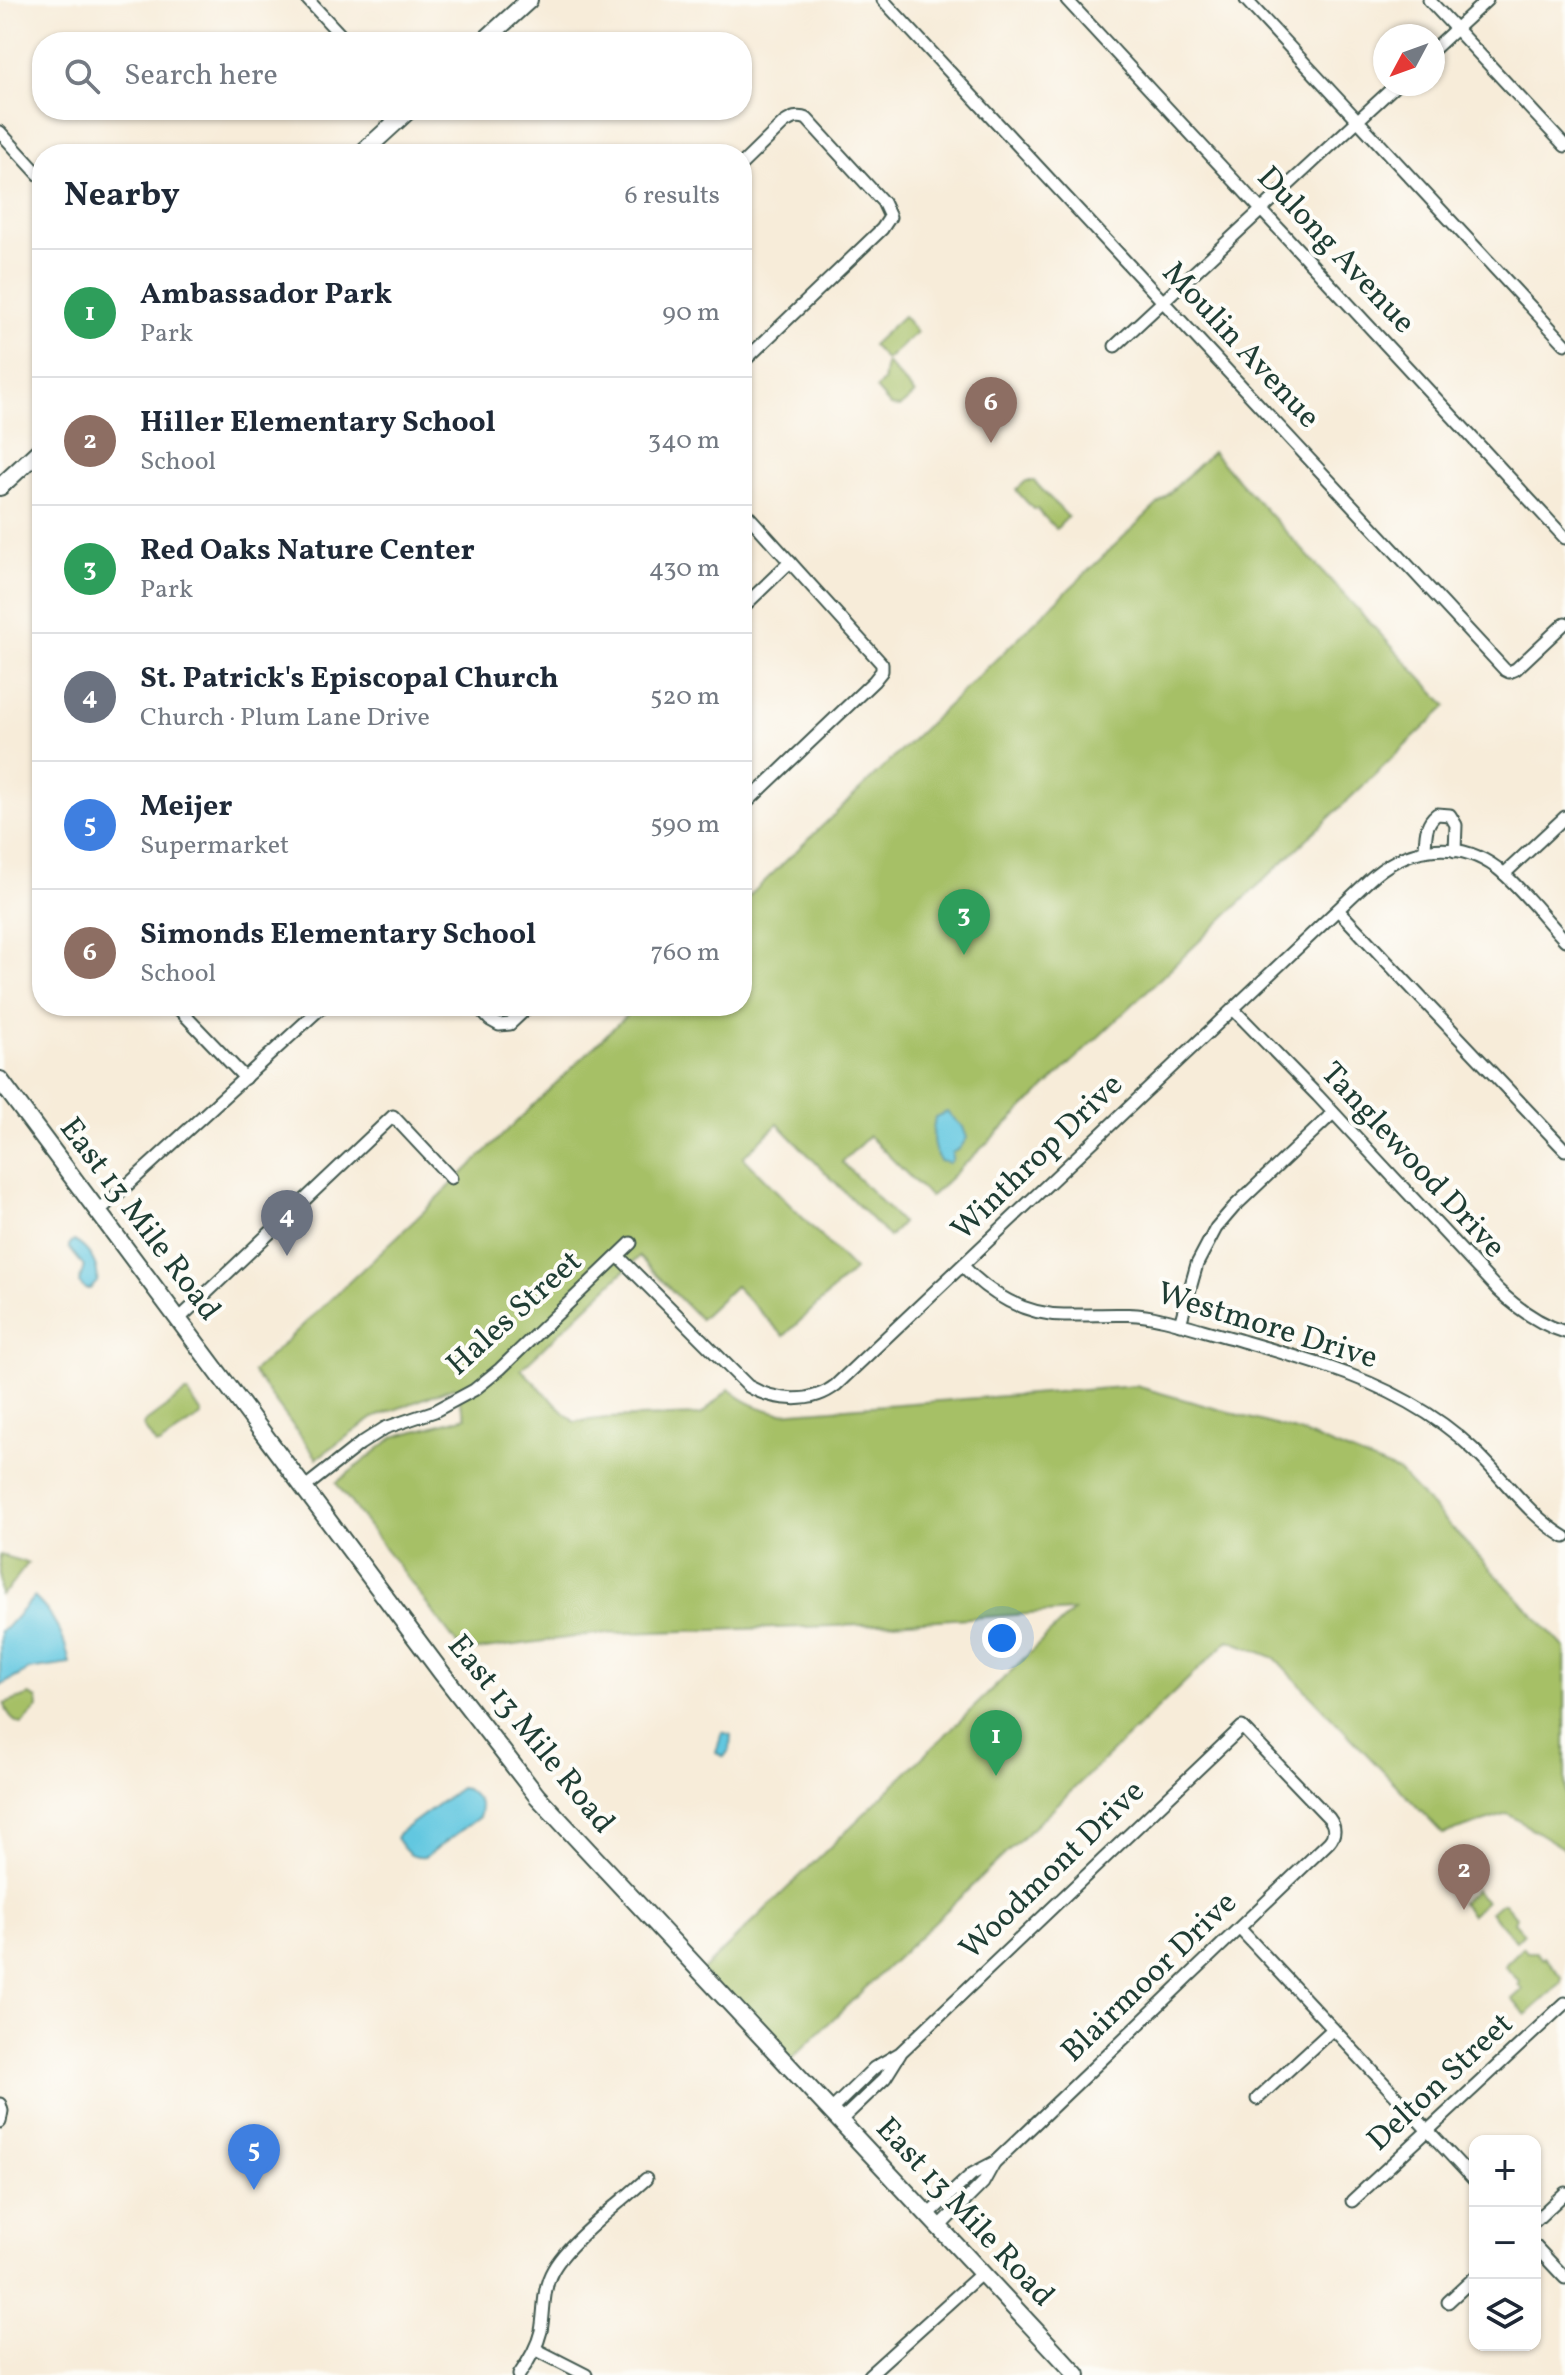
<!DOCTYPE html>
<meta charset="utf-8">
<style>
:root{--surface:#fff;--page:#f2f2f3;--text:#1f2937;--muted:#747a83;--line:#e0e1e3;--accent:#d1495b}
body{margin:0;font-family:Vollkorn,serif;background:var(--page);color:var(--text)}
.controls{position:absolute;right:24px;bottom:24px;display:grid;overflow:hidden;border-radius:16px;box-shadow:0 2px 6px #0004}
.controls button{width:72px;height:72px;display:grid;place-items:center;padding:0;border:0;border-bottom:2px solid var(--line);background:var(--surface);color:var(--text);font:40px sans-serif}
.compass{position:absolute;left:1373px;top:24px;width:72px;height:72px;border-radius:50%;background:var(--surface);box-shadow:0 2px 6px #0004;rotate:229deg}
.you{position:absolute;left:1002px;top:1638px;width:28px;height:28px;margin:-20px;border:6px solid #fff;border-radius:50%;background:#1a73e8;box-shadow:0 0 0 12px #1a73e833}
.badge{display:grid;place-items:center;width:52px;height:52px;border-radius:50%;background:var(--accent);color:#fff;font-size:26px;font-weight:700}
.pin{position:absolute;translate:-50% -66px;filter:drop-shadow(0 2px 4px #0008)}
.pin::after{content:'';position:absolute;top:42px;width:28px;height:24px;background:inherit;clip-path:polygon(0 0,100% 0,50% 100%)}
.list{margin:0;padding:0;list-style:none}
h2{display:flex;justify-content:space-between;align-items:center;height:104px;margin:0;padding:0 32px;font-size:34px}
h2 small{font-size:26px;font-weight:400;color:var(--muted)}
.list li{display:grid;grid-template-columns:52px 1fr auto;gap:24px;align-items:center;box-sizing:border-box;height:128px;padding:0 32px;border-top:2px solid var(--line)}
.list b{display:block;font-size:30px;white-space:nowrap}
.list p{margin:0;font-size:26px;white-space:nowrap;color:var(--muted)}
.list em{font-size:26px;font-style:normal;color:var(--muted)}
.icon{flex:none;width:44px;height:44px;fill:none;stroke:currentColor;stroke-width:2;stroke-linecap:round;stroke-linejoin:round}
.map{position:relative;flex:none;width:1565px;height:2375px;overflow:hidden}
.search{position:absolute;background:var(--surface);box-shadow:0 2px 6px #0004;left:32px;top:32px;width:720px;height:88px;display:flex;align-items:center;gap:20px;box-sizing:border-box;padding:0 28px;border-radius:32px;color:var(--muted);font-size:30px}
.panel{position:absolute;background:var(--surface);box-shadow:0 2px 6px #0004;left:32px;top:144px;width:720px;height:872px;border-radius:32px}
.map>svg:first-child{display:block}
.green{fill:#a6c066;stroke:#627e4d;stroke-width:2}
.water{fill:#62c7e0;stroke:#40828a;stroke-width:2}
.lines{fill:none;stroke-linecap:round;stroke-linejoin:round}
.minor-casing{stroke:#3f574d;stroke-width:15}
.secondary-casing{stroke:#3f574d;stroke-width:20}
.minor{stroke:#fff;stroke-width:11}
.secondary{stroke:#fff;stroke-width:16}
.labels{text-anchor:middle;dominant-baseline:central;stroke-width:8;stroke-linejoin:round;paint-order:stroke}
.street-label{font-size:32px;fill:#1f3d34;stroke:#fdfcf7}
</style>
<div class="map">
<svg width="1565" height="2375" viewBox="0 0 1565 2375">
<rect width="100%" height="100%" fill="#fdfcf7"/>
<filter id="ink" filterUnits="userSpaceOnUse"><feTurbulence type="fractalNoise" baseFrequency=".0125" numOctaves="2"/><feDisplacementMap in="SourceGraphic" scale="16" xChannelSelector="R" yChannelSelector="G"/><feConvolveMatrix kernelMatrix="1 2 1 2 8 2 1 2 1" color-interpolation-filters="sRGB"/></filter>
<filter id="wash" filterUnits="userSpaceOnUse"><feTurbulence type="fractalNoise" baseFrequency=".006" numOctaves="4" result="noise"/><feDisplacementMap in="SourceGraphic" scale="32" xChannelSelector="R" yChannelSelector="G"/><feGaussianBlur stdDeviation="1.8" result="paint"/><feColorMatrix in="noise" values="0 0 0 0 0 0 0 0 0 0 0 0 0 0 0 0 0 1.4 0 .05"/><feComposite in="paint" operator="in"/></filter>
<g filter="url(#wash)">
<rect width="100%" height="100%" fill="#f7ecd9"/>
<g class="green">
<path d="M 903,316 L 917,332 L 886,360 L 872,345 Z"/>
<path d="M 886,362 L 915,394 L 900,407 L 891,406 L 876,389 L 883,382 Z"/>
<path d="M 1212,452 L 1447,706 L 930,1197 L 869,1136 L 842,1162 L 902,1223 L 889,1237 L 778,1124 L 743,1157 L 854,1270 L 784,1336 L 735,1286 L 700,1319 L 639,1257 L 521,1369 L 574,1422 L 607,1418 L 701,1415 L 729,1389 C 745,1403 759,1408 780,1413 L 1136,1386 L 1303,1433 L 1399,1472 L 1565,1648 L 1565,1849 L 1508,1814 L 1443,1834 L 1275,1658 L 1229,1640 L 787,2063 L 702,1971 L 1073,1611 L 862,1625 L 596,1634 L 463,1652 L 336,1483 L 394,1437 L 466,1417 L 454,1387 L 373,1418 L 317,1458 L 253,1372 L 416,1219 L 636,1006 L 742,1006 L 742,903 Z"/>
<path d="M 1026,481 L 1034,481 L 1068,517 L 1056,529 L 1037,509 L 1033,509 L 1016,490 Z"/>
<path d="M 185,1393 L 188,1393 L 202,1414 L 201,1416 L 159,1445 L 156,1445 L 143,1426 L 144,1423 Z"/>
<path d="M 0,1555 L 28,1563 L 8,1589 L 0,1595 Z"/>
<path d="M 29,1695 L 37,1699 L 38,1708 L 22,1724 C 12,1722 7,1714 5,1704 Z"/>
<path d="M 1475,1890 L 1486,1901 L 1471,1915 L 1461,1903 Z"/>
<path d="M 1501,1903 L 1504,1903 L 1516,1917 L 1514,1922 L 1524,1933 L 1516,1941 L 1490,1912 Z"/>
<path d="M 1523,1947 L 1527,1952 L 1536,1952 L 1543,1959 L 1545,1957 L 1562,1977 L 1562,1983 L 1526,2015 L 1512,1999 L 1522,1990 L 1518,1984 L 1520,1982 L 1504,1966 Z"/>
</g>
<g class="water">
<path d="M 947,1112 L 963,1127 L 967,1138 L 960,1148 L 952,1153 L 952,1160 L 949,1163 L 940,1161 C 931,1148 932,1132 935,1117 Z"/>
<path d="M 74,1241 C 88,1248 100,1266 97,1282 L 90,1289 L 85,1289 L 79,1283 L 84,1266 L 69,1248 L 69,1245 Z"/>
<path d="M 34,1597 C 54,1615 65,1637 70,1664 L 29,1670 L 0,1686 L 0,1631 L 6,1628 Z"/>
<path d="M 722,1732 L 731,1735 L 730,1749 L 724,1757 L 716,1753 Z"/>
<path d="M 460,1788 L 466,1789 C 474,1795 485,1806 479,1817 L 425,1857 C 410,1859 404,1850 396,1838 L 399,1833 Z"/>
</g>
</g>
<g filter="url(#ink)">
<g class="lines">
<defs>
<g id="minor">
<path d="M 308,0 L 347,42"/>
<path d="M 883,0 L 1505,670 L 1509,672 L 1516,669 L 1565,623"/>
<path d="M 1067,0 L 1565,538"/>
<path d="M 1246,0 L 1565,344"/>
<path d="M 1429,0 L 1565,146"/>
<path d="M 1433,50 L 1487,0"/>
<path d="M 0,132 L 42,178"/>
<path d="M 742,164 L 784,123 C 792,118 797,115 807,119 L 883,202 L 890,217 L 882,229 L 742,363"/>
<path d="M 1115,346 L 1397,84"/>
<path d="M 742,509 L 882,664 L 882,671 L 874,681 L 742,807"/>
<path d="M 742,608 L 790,562"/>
<path d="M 1425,849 C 1426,835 1425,823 1437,814 L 1450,815 L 1456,825 L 1455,851"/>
<path d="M 1504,874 L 1565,817"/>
<path d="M 1338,910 L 1565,1150"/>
<path d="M 176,1006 L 245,1078"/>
<path d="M 477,1006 L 490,1020 L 499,1025 L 510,1024 L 529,1006"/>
<path d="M 1233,1009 L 1318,1096 L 1498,1290 C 1518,1309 1539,1324 1565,1332"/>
<path d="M 98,1212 L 323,1006"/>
<path d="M 618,1256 L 748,1386 C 774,1401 811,1405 836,1385 L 1368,881 C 1404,847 1454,837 1497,868 C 1519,885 1545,919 1565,940"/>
<path d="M 963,1266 C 989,1294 1025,1315 1064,1315 C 1097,1316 1129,1311 1161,1319 C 1185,1324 1208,1332 1232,1338 C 1263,1347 1295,1356 1325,1366 C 1379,1384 1432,1410 1473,1449 C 1503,1477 1529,1516 1565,1537"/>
<path d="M 179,1319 L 393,1116 L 451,1178"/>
<path d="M 1180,1324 L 1197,1264 L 1216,1228 L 1234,1207 L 1333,1113"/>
<path d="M 304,1488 L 360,1444 L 385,1428 L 435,1411 L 474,1390 L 500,1369 L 631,1243"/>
<path d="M 1240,1929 L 1475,2181"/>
<path d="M 1257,2099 L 1333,2029"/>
<path d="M 0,2104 L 2,2111 L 0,2122"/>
<path d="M 830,2111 L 874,2068 L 900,2053 L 1242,1727 L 1329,1818 C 1335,1826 1336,1834 1329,1842 L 995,2162 L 972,2174 L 928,2215"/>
<path d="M 840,2121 L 885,2078 L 900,2054"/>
<path d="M 1352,2201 L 1565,2003"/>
<path d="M 1535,2221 L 1565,2193"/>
<path d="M 939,2227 L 983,2183 L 994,2163"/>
<path d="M 1535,2246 L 1565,2278"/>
<path d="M 1448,2302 L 1475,2277"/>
<path d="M 535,2349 L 586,2375"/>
<path d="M 519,2375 C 529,2361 537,2348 541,2331 C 545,2310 542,2289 553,2270 C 569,2241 620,2203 646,2179"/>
<path d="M 869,2375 L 982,2273"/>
</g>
<g id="secondary">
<path d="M 483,42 L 529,0"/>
<path d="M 361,154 L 409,110"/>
<path d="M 0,487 L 42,448"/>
<path d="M 0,1080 L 441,1672 L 537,1796 L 1077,2375"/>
</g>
</defs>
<use href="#minor" class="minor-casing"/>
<use href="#secondary" class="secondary-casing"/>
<use href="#minor" class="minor"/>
<use href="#secondary" class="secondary"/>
</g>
</g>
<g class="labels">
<g class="street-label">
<text transform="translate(1335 251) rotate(47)">Dulong Avenue</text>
<text transform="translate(1240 346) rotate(47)">Moulin Avenue</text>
<text transform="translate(1038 1158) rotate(-44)">Winthrop Drive</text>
<text transform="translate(1412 1161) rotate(47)">Tanglewood Drive</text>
<text transform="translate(139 1220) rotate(53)">East 13 Mile Road</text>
<text transform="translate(515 1314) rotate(-42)">Hales Street</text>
<text transform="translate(1267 1327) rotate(17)">Westmore Drive</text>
<text transform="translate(530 1735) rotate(51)">East 13 Mile Road</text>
<text transform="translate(1053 1871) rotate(-44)">Woodmont Drive</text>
<text transform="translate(1150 1978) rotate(-44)">Blairmoor Drive</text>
<text transform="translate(1441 2083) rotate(-43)">Delton Street</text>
<text transform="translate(964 2213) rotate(47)">East 13 Mile Road</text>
</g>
</g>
</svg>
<div class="controls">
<button>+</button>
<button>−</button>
<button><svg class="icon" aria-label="layers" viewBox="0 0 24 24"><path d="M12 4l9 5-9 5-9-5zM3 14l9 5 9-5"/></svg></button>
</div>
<svg class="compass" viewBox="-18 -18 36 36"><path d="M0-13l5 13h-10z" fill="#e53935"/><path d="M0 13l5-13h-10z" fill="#747a83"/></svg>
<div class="you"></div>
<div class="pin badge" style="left:996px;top:1776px;background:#2e9e5b">1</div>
<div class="pin badge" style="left:1464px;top:1910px;background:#8d6e63">2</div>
<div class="pin badge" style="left:964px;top:955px;background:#2e9e5b">3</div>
<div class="pin badge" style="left:287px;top:1256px;background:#6b7280">4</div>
<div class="pin badge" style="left:254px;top:2190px;background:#3f7fe0">5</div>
<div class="pin badge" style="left:991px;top:443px;background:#8d6e63">6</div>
<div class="search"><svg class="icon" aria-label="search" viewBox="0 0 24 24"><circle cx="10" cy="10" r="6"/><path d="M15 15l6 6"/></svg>Search here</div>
<section class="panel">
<h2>Nearby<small>6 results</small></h2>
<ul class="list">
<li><span class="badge" style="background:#2e9e5b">1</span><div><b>Ambassador Park</b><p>Park</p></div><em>90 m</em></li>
<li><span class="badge" style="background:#8d6e63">2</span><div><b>Hiller Elementary School</b><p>School</p></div><em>340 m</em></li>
<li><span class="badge" style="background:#2e9e5b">3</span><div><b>Red Oaks Nature Center</b><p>Park</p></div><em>430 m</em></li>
<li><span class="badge" style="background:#6b7280">4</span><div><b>St. Patrick's Episcopal Church</b><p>Church · Plum Lane Drive</p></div><em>520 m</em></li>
<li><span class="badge" style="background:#3f7fe0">5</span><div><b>Meijer</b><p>Supermarket</p></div><em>590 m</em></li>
<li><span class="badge" style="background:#8d6e63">6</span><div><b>Simonds Elementary School</b><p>School</p></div><em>760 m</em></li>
</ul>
</section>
</div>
